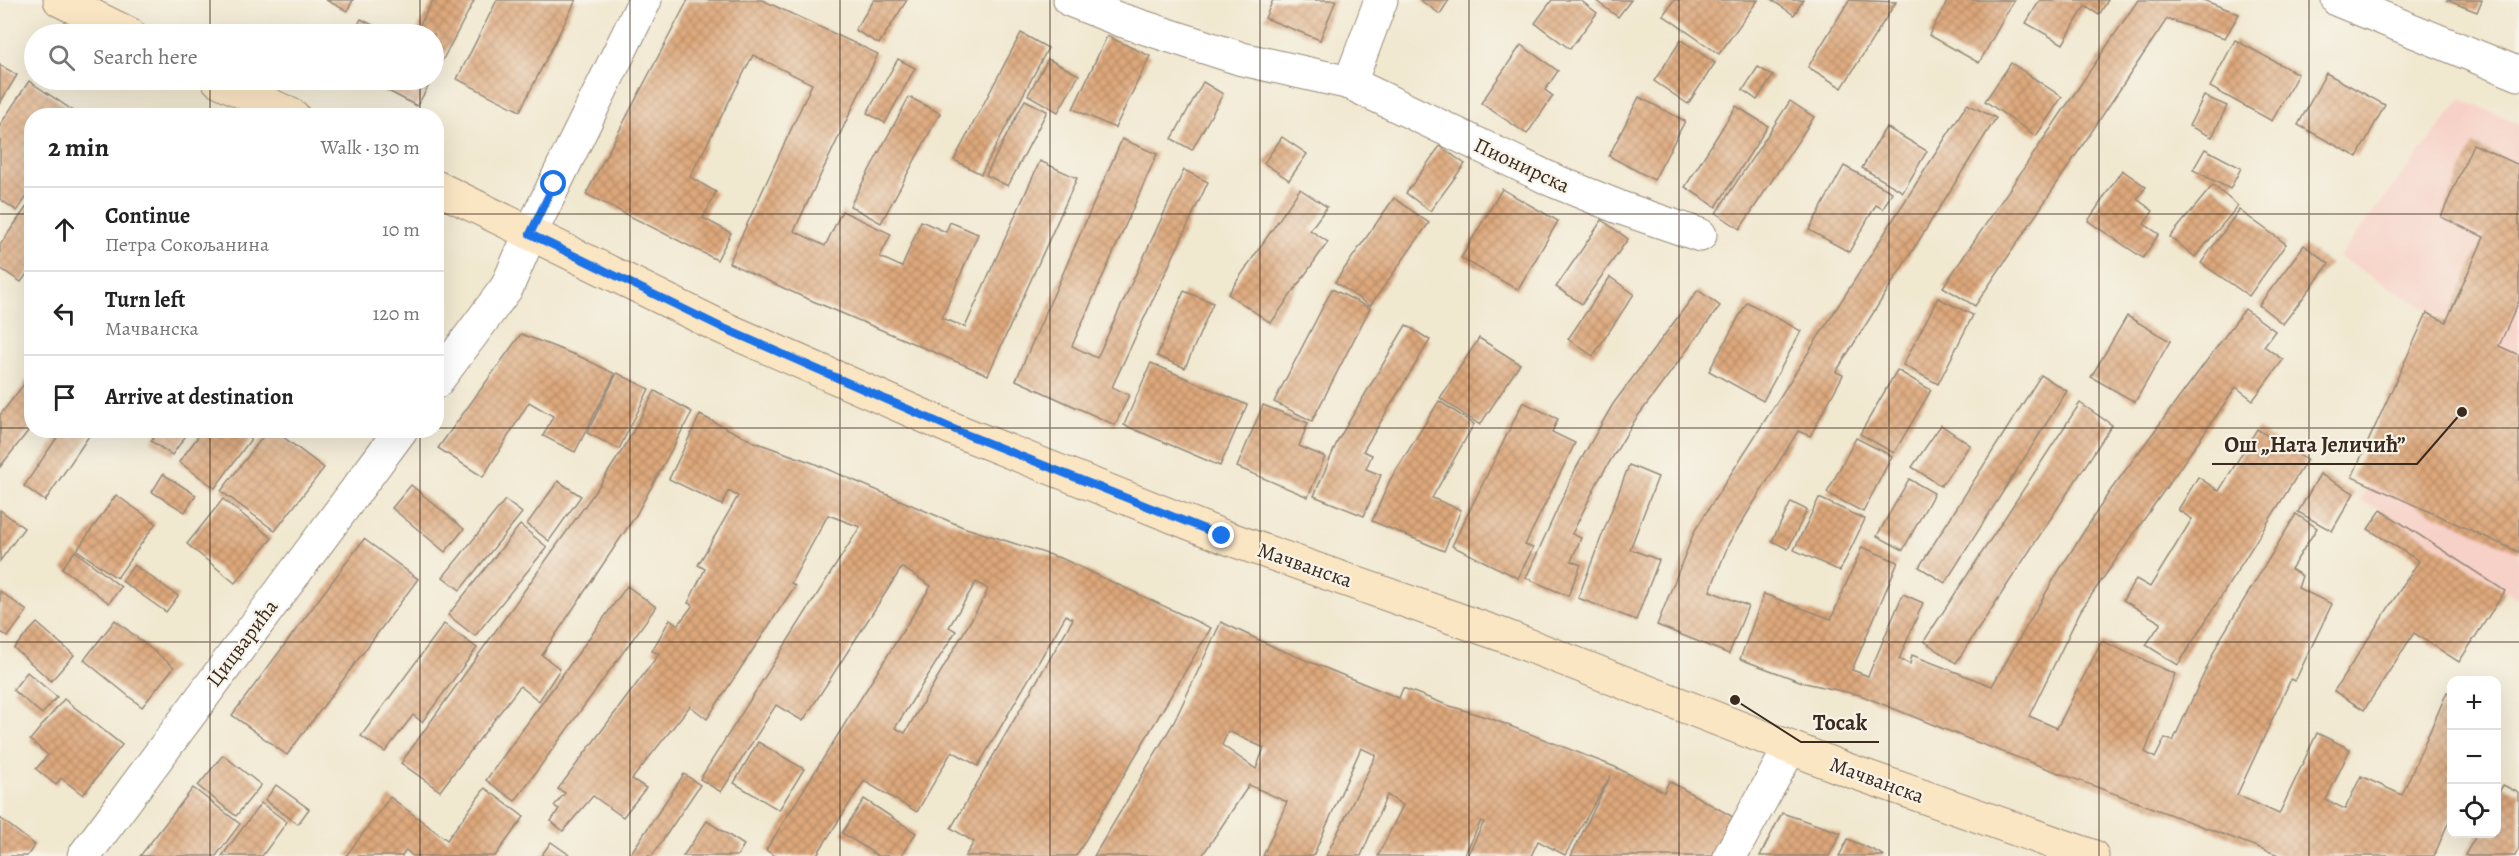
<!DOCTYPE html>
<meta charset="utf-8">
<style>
:root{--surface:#fff;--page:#f2f2f2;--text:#222;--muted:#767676;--line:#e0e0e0}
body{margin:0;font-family:Alegreya,serif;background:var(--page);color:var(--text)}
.controls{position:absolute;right:18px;bottom:18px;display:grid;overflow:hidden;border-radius:12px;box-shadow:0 6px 24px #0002}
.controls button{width:54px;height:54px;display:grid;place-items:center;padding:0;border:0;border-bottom:2px solid var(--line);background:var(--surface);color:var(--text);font:30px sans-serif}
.stop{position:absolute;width:18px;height:18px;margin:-14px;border:4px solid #1a73e8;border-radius:50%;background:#fff}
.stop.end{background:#1a73e8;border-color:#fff;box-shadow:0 2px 6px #0008}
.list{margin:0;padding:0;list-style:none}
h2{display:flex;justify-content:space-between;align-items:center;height:78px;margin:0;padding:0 24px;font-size:26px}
h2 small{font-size:20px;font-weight:400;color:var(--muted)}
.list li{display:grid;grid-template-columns:39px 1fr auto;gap:18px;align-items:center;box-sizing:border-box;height:84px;padding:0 24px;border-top:2px solid var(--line)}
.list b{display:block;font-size:22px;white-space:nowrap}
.list p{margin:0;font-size:20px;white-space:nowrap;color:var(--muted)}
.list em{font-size:20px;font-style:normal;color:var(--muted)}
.icon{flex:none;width:33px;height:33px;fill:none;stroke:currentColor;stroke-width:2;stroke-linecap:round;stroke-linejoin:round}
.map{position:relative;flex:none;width:2519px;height:856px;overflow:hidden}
.search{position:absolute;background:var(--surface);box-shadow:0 6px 24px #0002;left:24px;top:24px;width:420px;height:66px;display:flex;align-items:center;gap:15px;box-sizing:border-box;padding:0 21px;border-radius:33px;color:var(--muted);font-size:22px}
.panel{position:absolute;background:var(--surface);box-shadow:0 6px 24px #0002;left:24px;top:108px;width:420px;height:330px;border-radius:24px}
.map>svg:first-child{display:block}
.built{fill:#f7d1c7}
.building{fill:url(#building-cross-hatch);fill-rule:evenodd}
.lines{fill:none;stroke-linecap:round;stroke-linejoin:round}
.street-casing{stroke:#968977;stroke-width:35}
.secondary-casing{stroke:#968977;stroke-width:35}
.street{stroke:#fff;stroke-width:33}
.secondary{stroke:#fbe6c4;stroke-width:33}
.route{stroke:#1a73e8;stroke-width:8}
.grid{fill:none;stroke:#3b2a1e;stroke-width:1.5;stroke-opacity:0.55}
.labels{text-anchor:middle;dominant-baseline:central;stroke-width:4.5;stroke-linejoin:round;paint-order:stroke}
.street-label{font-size:21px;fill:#3b2a1e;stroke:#f7f3e8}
.leader{fill:none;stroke:#3b2a1e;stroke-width:2}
.callout-dot{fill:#3b2a1e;stroke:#f7f3e8;stroke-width:2}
.callout-label{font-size:22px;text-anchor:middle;font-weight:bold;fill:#3b2a1e;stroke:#f7f3e8;stroke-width:4.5;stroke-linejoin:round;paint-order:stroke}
</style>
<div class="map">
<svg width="2519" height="856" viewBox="0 0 2519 856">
<defs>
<pattern id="building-cross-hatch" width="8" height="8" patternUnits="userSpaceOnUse" patternTransform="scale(1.5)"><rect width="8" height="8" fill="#dea87c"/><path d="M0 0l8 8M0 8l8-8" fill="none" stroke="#b58965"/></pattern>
</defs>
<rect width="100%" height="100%" fill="#f7f3e8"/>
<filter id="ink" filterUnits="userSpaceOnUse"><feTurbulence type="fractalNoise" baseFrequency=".0167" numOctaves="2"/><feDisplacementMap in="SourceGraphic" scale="12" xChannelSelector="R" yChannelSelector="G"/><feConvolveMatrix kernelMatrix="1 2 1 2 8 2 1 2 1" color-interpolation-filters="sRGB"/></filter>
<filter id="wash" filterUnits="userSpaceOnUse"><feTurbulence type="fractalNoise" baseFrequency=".008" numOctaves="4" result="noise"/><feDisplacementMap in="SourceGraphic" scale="24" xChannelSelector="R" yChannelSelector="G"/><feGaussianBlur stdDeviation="1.35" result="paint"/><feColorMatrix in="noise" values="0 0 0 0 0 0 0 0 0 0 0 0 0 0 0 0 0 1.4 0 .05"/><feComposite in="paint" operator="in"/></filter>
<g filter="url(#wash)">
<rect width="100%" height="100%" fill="#f1e8d0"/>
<path class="built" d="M 2461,99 L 2519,124 L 2519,599 L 2381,510 L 2360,501 L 2451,323 L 2339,257 Z"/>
<g id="blocks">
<g class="building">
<path d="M 326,0 L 353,0 L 347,11 Z"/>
<path d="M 433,0 L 474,1 L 434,76 L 434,34 L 415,34 Z"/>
<path d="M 497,0 L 576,0 L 520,111 L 457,79 Z"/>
<path d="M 688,0 L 762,0 L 878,54 L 794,231 L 825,246 L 842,211 L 891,234 L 880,257 L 902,267 L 921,221 L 946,232 L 950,222 L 978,234 L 942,318 L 965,327 L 1040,161 L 1077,178 L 988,375 L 801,296 L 729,263 L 812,84 L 753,55 L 690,177 L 716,192 L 703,218 L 731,233 L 717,260 L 586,194 Z"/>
<path d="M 874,0 L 907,0 L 879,44 L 855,30 Z"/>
<path d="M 1273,0 L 1336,0 L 1320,40 L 1265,18 Z"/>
<path d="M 1420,0 L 1449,0 L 1440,14 Z"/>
<path d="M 1552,0 L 1580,0 L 1597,13 L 1570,49 L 1535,23 Z"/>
<path d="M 1595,0 L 1631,0 L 1618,17 Z"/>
<path d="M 1674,0 L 1758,0 L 1719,54 L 1663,15 Z"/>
<path d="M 1772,0 L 1803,0 L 1794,15 Z"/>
<path d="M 1849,0 L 1896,2 L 1842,88 L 1808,67 Z"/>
<path d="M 1948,0 L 2014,0 L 1979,63 L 1929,35 Z"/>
<path d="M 2040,0 L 2108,0 L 2099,15 L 2085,6 L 2063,44 L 2026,23 Z"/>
<path d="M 2138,0 L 2203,0 L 2239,14 L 2225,38 L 2167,19 L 1975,306 L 1943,287 Z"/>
<path d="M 2446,0 L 2482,0 L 2477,12 Z"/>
<path d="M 361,19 L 390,34 L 353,34 Z"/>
<path d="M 1021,33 L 1048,48 L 981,174 L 954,160 Z"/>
<path d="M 1107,36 L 1150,56 L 1115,128 L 1073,109 Z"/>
<path d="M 1681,40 L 1715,63 L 1688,104 L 1654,81 Z"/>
<path d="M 2235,40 L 2298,74 L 2272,121 L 2210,87 Z"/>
<path d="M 1521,45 L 1558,71 L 1545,90 L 1553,96 L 1527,134 L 1481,103 Z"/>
<path d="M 898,59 L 915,68 L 885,123 L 867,113 Z"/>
<path d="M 1048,59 L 1079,75 L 1058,112 L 1028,95 Z"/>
<path d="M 2011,63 L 2062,97 L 2036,136 L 1985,101 Z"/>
<path d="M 0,65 L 17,75 L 0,103 Z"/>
<path d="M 1758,67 L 1773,76 L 1757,100 L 1743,90 Z"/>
<path d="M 2326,73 L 2385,105 L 2357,157 L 2298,125 Z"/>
<path d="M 367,80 L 432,80 L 417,106 Z"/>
<path d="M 29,81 L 81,116 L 32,116 L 32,189 L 17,211 L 0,199 L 0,125 Z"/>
<path d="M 1203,82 L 1223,94 L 1192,150 L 1172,139 Z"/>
<path d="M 2204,96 L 2227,106 L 2212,137 L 2189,126 Z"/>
<path d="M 909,97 L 940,113 L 881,223 L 850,206 Z"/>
<path d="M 1639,97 L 1685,121 L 1654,180 L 1609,156 Z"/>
<path d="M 1025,100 L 1047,111 L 1008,186 L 986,175 Z"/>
<path d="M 1790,101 L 1814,117 L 1740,229 L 1716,213 Z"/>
<path d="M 1967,104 L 1996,118 L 1836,372 L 1843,375 L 1810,436 L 1798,431 L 1729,543 L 1710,591 L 1748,606 L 1729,654 L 1657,625 L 1695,530 Z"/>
<path d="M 1736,106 L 1768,126 L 1716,207 L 1685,187 Z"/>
<path d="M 1886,127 L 1927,151 L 1903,192 L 1862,168 Z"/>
<path d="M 1282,137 L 1307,154 L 1289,180 L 1264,163 Z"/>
<path d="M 1122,139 L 1157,154 L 1072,346 L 1097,358 L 1184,170 L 1208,182 L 1112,387 L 1129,395 L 1115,425 L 1016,380 Z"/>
<path d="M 2473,144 L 2519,165 L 2519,301 L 2499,346 L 2519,355 L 2519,552 L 2352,477 L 2427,313 L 2446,322 L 2484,237 L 2441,217 Z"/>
<path d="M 1440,146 L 1465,164 L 1430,211 L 1406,193 Z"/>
<path d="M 2205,149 L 2241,168 L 2230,189 L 2193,170 Z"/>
<path d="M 1844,166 L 1892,192 L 1883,209 L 1876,205 L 1849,252 L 1809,230 Z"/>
<path d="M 2122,170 L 2146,187 L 2137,199 L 2153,211 L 2144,224 L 2159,234 L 2143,258 L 2088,221 Z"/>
<path d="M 2213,185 L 2238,206 L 2195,257 L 2170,237 Z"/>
<path d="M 1300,189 L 1327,207 L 1310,230 L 1328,242 L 1271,323 L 1228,294 Z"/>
<path d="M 1502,189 L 1558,221 L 1518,290 L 1461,258 Z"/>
<path d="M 1394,198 L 1429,223 L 1370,306 L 1335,282 Z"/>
<path d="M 32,199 L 32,267 L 21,282 L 0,268 L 0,245 Z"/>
<path d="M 2239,210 L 2286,244 L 2249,296 L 2201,263 Z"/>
<path d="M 1602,220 L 1628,239 L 1582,304 L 1556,287 Z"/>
<path d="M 2304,245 L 2329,264 L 2283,324 L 2259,305 Z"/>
<path d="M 1610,277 L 1634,294 L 1593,356 L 1568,339 Z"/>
<path d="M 1332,289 L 1370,308 L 1312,421 L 1274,402 Z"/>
<path d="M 1698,290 L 1720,306 L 1635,420 L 1598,481 L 1572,534 L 1581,538 L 1571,561 L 1581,565 L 1568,596 L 1526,578 L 1576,468 L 1613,404 Z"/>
<path d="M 1184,291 L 1213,303 L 1185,368 L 1157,356 Z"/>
<path d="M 1938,298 L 1973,315 L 1938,384 L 1903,365 Z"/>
<path d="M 1747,302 L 1801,331 L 1763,401 L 1709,371 Z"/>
<path d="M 2245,309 L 2275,331 L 2264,346 L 2283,360 L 2253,400 L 2236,387 L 2081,610 L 2029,716 L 2057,728 L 2102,641 L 2175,674 L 2145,752 L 2155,758 L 2165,738 L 2173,741 L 2219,641 L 2296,514 L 2317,528 L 2291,569 L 2302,576 L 2298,588 L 2332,604 L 2295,681 L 2291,679 L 2237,795 L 2279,814 L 2317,733 L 2350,749 L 2326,800 L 2345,809 L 2361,776 L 2402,795 L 2447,692 L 2451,694 L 2451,816 L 2434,856 L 2281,856 L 1971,740 L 1860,695 L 1805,683 L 1740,659 L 1764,594 L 1831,619 L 1862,547 L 1898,562 L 1852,670 L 1868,676 L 1903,594 L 1923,603 L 1899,659 L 1910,664 L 1912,655 L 1992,686 L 2058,572 L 2110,491 Z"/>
<path d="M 2127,316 L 2170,341 L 2135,402 L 2091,377 Z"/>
<path d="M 1406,325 L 1430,340 L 1363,451 L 1372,455 L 1366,469 L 1381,475 L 1364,516 L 1314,496 L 1338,440 Z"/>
<path d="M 521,334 L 583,358 L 615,374 L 575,452 L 543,436 L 553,416 L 529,402 L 483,477 L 438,448 Z"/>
<path d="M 1479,338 L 1520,364 L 1480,425 L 1440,398 Z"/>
<path d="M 1151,363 L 1247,405 L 1220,466 L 1124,425 Z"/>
<path d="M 1897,370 L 1931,390 L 1894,453 L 1860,434 Z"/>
<path d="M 617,373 L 649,389 L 619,449 L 587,433 Z"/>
<path d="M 32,374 L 32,426 L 0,467 L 0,415 Z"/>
<path d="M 2041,375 L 2067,391 L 1945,583 L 1919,567 Z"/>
<path d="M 655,391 L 692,412 L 636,515 L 542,655 L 560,669 L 539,701 L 520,686 L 440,791 L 401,763 L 597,489 L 625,446 Z"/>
<path d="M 1439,401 L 1474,424 L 1432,498 L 1461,510 L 1444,551 L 1372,521 L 1390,480 Z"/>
<path d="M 1523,402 L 1558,419 L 1552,432 L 1575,443 L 1525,545 L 1533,548 L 1518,578 L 1452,546 Z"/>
<path d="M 2080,403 L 2112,425 L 1956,663 L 1924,641 Z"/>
<path d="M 1263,405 L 1308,423 L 1299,446 L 1325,457 L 1308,497 L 1237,467 Z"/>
<path d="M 700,415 L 752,441 L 813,463 L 963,527 L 1063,559 L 1211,628 L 1076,856 L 965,856 L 974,842 L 951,828 L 1073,619 L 1066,615 L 978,766 L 952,751 L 917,812 L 864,781 L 816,856 L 775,856 L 766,850 L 931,586 L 902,567 L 803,721 L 776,705 L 721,792 L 700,779 L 860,527 L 828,515 L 791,583 L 795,586 L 707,719 L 690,706 L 632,779 L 646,788 L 623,817 L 593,796 L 563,831 L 551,821 L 559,809 L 554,806 L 565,793 L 558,789 L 659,654 L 652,651 L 670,619 L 678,625 L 693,605 L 688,603 L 705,569 L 698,565 L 738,496 L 728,491 L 722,505 L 669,479 ZM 976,582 L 988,589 L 984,598 L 905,733 L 895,728 L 956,631 L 949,627 Z"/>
<path d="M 1941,425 L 1970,445 L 1941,486 L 1912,467 Z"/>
<path d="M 2257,429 L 2307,460 L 2178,665 L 2146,645 L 2161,623 L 2123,600 L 2136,579 L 2150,587 L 2192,519 L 2178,510 L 2198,477 L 2219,491 Z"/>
<path d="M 62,430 L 87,430 L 91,433 L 45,501 L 24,486 Z"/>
<path d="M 159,430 L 190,430 L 172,455 L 151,441 Z"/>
<path d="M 203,430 L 239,430 L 251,439 L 215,488 L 179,462 Z"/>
<path d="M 268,430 L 274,430 L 324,468 L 275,531 L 221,491 Z"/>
<path d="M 1856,438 L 1892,456 L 1863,512 L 1827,493 Z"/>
<path d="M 1629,465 L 1658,477 L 1630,549 L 1659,560 L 1636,620 L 1578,598 Z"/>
<path d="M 163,474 L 196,495 L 185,512 L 152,492 Z"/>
<path d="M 2320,474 L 2354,493 L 2332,531 L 2298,512 Z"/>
<path d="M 1909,479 L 1934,493 L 1903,550 L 1877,536 Z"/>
<path d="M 558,481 L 581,496 L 549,541 L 527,524 Z"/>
<path d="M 411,485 L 464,529 L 445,552 L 392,508 Z"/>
<path d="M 116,495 L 156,523 L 117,578 L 77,550 Z"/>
<path d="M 1819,498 L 1865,519 L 1840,571 L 1794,550 Z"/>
<path d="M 223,499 L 272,538 L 235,583 L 187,544 Z"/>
<path d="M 505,500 L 522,513 L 460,590 L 443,577 Z"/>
<path d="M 1791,502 L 1807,510 L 1788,549 L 1772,541 Z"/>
<path d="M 0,510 L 24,528 L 0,561 Z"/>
<path d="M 2381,510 L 2505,591 L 2459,662 L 2414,633 L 2364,710 L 2334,691 L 2419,561 L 2368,529 Z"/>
<path d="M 520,525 L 547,547 L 475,636 L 448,615 Z"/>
<path d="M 364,539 L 418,579 L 287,755 L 232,715 Z"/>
<path d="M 75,551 L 121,587 L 109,603 L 62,568 Z"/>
<path d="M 134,565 L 178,596 L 166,612 L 122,581 Z"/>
<path d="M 627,586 L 656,607 L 515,801 L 486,780 Z"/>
<path d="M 0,591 L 27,611 L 8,637 L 0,631 Z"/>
<path d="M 115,620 L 174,667 L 142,707 L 84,660 Z"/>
<path d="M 1221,622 L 1276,648 L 1399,698 L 1403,688 L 1447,705 L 1492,719 L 1615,767 L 1664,792 L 1669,781 L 1742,822 L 1723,856 L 1571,856 L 1611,775 L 1565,855 L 1538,841 L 1531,856 L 1467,856 L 1484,822 L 1481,821 L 1464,856 L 1378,856 L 1403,805 L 1387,795 L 1361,856 L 1326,856 L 1376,755 L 1361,748 L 1313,856 L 1263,856 L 1287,802 L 1249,785 L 1202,856 L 1094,856 L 1174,722 ZM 1228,731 L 1264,748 L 1256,769 L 1222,745 Z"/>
<path d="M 37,623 L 74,655 L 51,681 L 14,648 Z"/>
<path d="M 444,624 L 477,648 L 422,722 L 413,715 L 385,752 L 361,736 Z"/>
<path d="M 27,672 L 57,697 L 42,714 L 13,690 Z"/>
<path d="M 64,699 L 122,745 L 83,795 L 61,778 L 56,785 L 36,769 L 48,755 L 30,740 Z"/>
<path d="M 758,742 L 804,769 L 779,810 L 734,783 Z"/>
<path d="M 223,755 L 261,785 L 236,816 L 198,786 Z"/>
<path d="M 684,774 L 700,785 L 652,856 L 629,856 Z"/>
<path d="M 276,785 L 309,809 L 298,824 L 265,800 Z"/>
<path d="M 2503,785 L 2519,793 L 2519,848 L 2515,856 L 2468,856 L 2465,855 L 2477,834 L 2496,834 L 2496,797 Z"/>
<path d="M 193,788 L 240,824 L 216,856 L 140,856 Z"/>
<path d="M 485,788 L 524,817 L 495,856 L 413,856 L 406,850 L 402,856 L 346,856 L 390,797 L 447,840 Z"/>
<path d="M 864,799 L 916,833 L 901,856 L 878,856 L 842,833 Z"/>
<path d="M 261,803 L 287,822 L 262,856 L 222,856 Z"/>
<path d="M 1782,813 L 1841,833 L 1829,856 L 1760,856 Z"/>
<path d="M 0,818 L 35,845 L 27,856 L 0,856 Z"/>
<path d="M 707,821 L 744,845 L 737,856 L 683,856 Z"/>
<path d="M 1848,839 L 1875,851 L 1885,856 L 1839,856 Z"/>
<path d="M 551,842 L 571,856 L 541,856 Z"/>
</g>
</g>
</g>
<g filter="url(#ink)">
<use href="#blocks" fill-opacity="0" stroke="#968977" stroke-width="1.5"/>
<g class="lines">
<defs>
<g id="street">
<path d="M 1070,0 L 1118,19 L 1242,59 L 1350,83 L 1552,180 L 1621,208 L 1700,235"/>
<path d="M 2338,0 L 2519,74"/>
<path d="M 1350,83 L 1381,0"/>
<path d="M 436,382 L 507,287 L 530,234 L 645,0"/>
<path d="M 84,856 L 401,430"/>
<path d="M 1730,856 L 1790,748"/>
</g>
<g id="secondary">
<path d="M 60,0 L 129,34"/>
<path d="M 218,80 L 293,116"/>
<path d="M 436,187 L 721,327 L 958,431 L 1222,536 L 1505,636 L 1845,769 L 2092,856"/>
</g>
</defs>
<use href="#street" class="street-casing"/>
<use href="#secondary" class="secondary-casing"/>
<use href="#street" class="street"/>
<use href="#secondary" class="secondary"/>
</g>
</g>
<g class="lines" filter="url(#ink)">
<path class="route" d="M 554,184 L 530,234 L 721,327 L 958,431 L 1222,536"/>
</g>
<path class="grid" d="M 210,0 L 210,34M 420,0 L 420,34M 630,0 L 630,856M 840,0 L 840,856M 1050,0 L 1050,856M 1260,0 L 1260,856M 1469,0 L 1469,856M 1679,0 L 1679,856M 1889,0 L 1889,856M 2099,0 L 2099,856M 2309,0 L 2309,856M 210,80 L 210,116M 420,80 L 420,116M 0,214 L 32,214M 436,214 L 2519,214M 0,428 L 32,428M 436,428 L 2519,428M 210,430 L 210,856M 420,430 L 420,856M 0,642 L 2519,642"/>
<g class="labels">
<g class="street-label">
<text transform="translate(1522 165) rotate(25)">Пионирска</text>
<text transform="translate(1305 565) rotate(19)">Мачванска</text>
<text transform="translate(242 643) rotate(-53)">Цицварића</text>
<text transform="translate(1877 780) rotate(20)">Мачванска</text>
</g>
</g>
<path class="leader" d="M2462 412L2417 464H2212M1735 700L1801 742H1879"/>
<g class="callout-dot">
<circle cx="2462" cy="412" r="6"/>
<circle cx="1735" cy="700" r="6"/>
</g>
<g class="callout-label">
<text x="2315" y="452">Ош „Ната Јеличић”</text>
<text x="1840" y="730">Tocak</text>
</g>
</svg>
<div class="controls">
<button>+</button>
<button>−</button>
<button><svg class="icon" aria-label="locate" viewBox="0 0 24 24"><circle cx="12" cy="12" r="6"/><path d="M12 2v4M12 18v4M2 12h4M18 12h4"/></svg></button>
</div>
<div class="stop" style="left:554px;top:184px"></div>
<div class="stop end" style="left:1222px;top:536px"></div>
<div class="search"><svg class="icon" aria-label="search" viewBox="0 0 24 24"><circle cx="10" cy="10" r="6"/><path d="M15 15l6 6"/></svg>Search here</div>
<section class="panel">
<h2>2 min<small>Walk · 130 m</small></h2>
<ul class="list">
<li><svg class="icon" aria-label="ahead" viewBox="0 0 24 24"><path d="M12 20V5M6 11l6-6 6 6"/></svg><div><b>Continue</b><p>Петра Сокољанина</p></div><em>10 m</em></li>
<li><svg class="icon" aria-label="left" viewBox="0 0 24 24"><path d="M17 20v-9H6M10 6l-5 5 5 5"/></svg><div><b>Turn left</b><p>Мачванска</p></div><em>120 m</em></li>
<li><svg class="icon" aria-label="arrive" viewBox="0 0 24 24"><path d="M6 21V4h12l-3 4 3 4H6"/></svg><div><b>Arrive at destination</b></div></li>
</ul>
</section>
</div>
